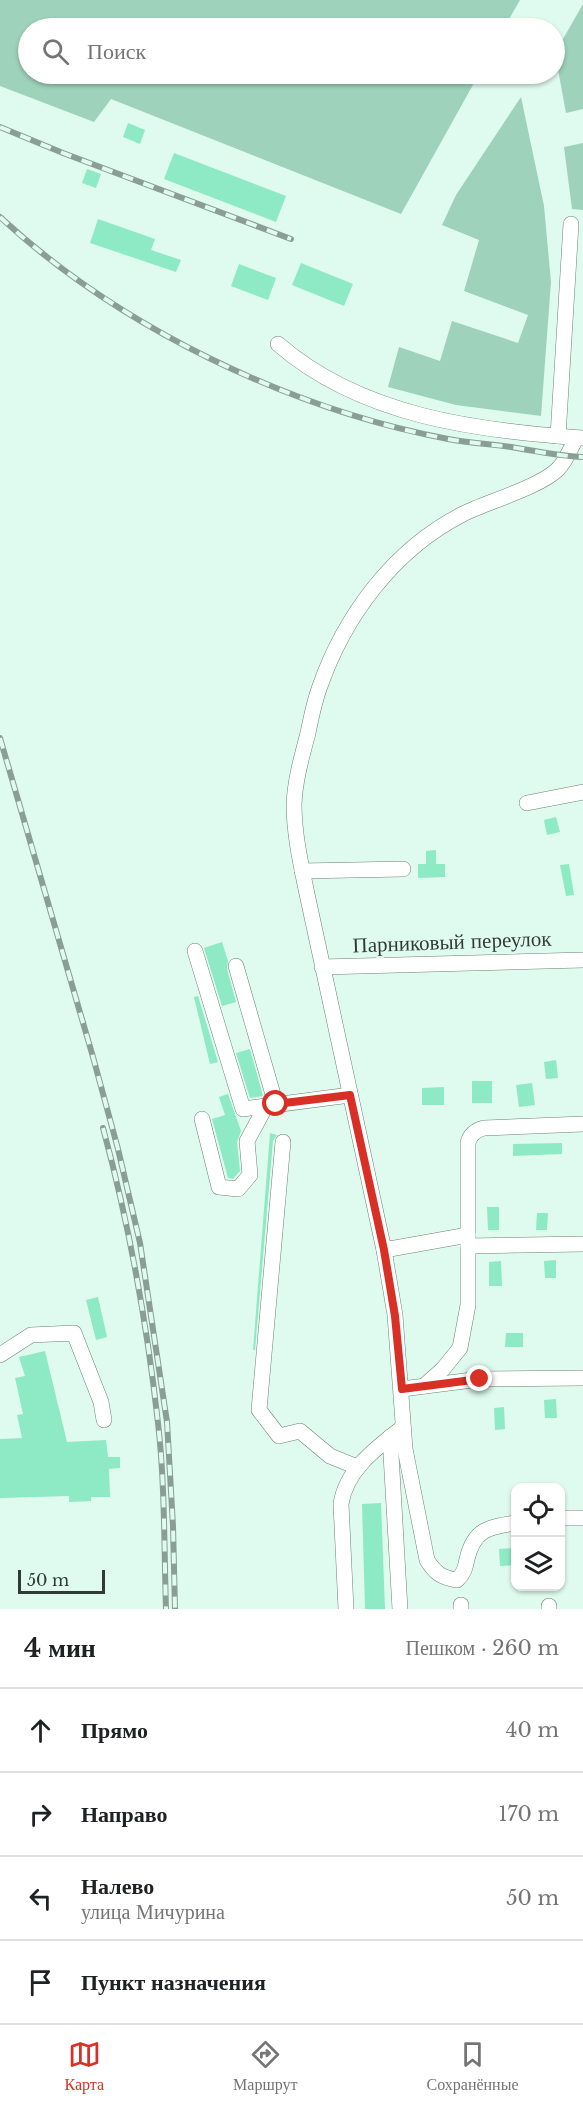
<!DOCTYPE html>
<html lang="ru">
<meta charset="utf-8">
<style>
:root{--surface:#fff;--page:#f6f6f6;--text:#202124;--muted:#757577;--line:#e0e0e0;--accent:#d93025}
body{margin:0;font-family:"Libre Baskerville",serif;background:var(--page);color:var(--text)}
.controls{position:absolute;right:18px;bottom:18px;display:grid;overflow:hidden;border-radius:12px;box-shadow:0 2px 4px #0004}
.controls button{width:54px;height:54px;display:grid;place-items:center;padding:0;border:0;border-bottom:2px solid var(--line);background:var(--surface);color:var(--text);font:30px sans-serif}
.scale{position:absolute;left:18px;bottom:15px;width:87px;box-sizing:border-box;padding-left:6px;border:3px solid #313b36;border-top:0;font-size:16px;line-height:21px;white-space:nowrap;color:#313b36;-webkit-text-stroke:4px #dffaee;paint-order:stroke}
.stop{position:absolute;width:18px;height:18px;margin:-14px;border:4px solid #d93025;border-radius:50%;background:#fff}
.stop.end{background:#d93025;border-color:#fff;box-shadow:0 2px 6px #0008}
.list{margin:0;padding:0;list-style:none}
h2{display:flex;justify-content:space-between;align-items:center;height:78px;margin:0;padding:0 24px;font-size:26px}
h2 small{font-size:20px;font-weight:400;color:var(--muted)}
.list li{display:grid;grid-template-columns:39px 1fr auto;gap:18px;align-items:center;box-sizing:border-box;height:84px;padding:0 24px;border-top:2px solid var(--line)}
.list b{display:block;font-size:22px;white-space:nowrap}
.list p{margin:0;font-size:20px;white-space:nowrap;color:var(--muted)}
.list em{font-size:20px;font-style:normal;color:var(--muted)}
.icon{flex:none;width:33px;height:33px;fill:none;stroke:currentColor;stroke-width:2;stroke-linecap:round;stroke-linejoin:round}
.map{position:relative;flex:none;width:583px;height:1609px;overflow:hidden}
.search{position:absolute;background:var(--surface);box-shadow:0 2px 4px #0004;left:18px;right:18px;top:18px;height:66px;display:flex;align-items:center;gap:15px;box-sizing:border-box;padding:0 21px;border-radius:33px;color:var(--muted);font-size:22px}
.sheet{height:414px;background:var(--surface)}
nav{display:flex;justify-content:space-around;align-items:center;box-sizing:border-box;height:84px;border-top:2px solid var(--line);background:var(--surface);font-size:16px;color:var(--muted)}
nav a{display:grid;justify-items:center;gap:3px}
nav .on{color:var(--accent)}
.map>svg:first-child{display:block}
.green{fill:#9ed2bb}
.building{fill:#8deac4}
.lines{fill:none;stroke-linecap:round;stroke-linejoin:round}
.minor-casing{stroke:#6b8378;stroke-width:16}
.minor{stroke:#fff;stroke-width:15}
.rail-casing{stroke:#8b9e95;stroke-width:6}
.rail{stroke:#dffaee;stroke-width:4;stroke-dasharray:11;stroke-linecap:butt}
.route{stroke:#d93025;stroke-width:8}
.labels{text-anchor:middle;dominant-baseline:central;stroke-width:4.5;stroke-linejoin:round;paint-order:stroke}
.street-label{font-size:21px;fill:#313b36;stroke:#dffaee}
</style>
<div class="map">
<svg width="583" height="1609" viewBox="0 0 583 1609">
<rect width="100%" height="100%" fill="#dffaee"/>
<g class="green">
<path d="M 0,0 L 520,0 L 504,28 L 28,28 L 28,74 L 479,74 L 401,214 L 111,99 L 94,122 L 0,86 Z"/>
<path d="M 583,4 L 583,109 L 566,113 L 555,53 Z"/>
<path d="M 521,97 L 544,206 L 551,282 L 541,416 L 456,405 L 388,387 L 399,347 L 440,361 L 452,321 L 518,343 L 528,315 L 464,291 L 479,240 L 442,225 L 456,195 Z"/>
<path d="M 583,143 L 583,210 L 572,209 L 564,147 Z"/>
</g>
<g class="building">
<path d="M 128,123 L 145,130 L 140,144 L 123,137 Z"/>
<path d="M 174,153 L 286,196 L 276,222 L 164,179 Z"/>
<path d="M 87,169 L 101,174 L 96,188 L 82,183 Z"/>
<path d="M 98,219 L 155,239 L 151,250 L 181,260 L 176,272 L 90,243 Z"/>
<path d="M 301,263 L 353,284 L 344,306 L 292,285 Z"/>
<path d="M 239,264 L 276,278 L 268,300 L 231,286 Z"/>
<path d="M 556,817 L 560,832 L 547,835 L 544,820 Z"/>
<path d="M 436,850 L 436,864 L 445,864 L 445,877 L 418,878 L 418,864 L 426,864 L 426,851 Z"/>
<path d="M 569,864 L 574,895 L 566,896 L 560,865 Z"/>
<path d="M 222,942 L 228,961 L 227,969 L 236,1002 L 222,1006 L 204,948 Z"/>
<path d="M 198,996 L 218,1062 L 210,1064 L 194,997 Z"/>
<path d="M 250,1049 L 263,1096 L 250,1098 L 236,1053 Z"/>
<path d="M 556,1060 L 558,1078 L 546,1079 L 544,1062 Z"/>
<rect x="472" y="1081" width="20" height="22"/>
<path d="M 532,1083 L 535,1105 L 519,1107 L 516,1085 Z"/>
<path d="M 444,1087 L 444,1105 L 422,1105 L 422,1088 Z"/>
<path d="M 228,1094 L 241,1131 L 237,1142 L 240,1171 L 233,1179 L 228,1178 L 212,1119 L 225,1115 L 219,1097 Z"/>
<path d="M 270,1133 L 277,1135 L 273,1141 L 255,1350 L 253,1350 Z"/>
<path d="M 562,1143 L 562,1154 L 513,1156 L 513,1144 Z"/>
<path d="M 487,1207 L 499,1207 L 499,1230 L 488,1230 Z"/>
<path d="M 537,1213 L 548,1213 L 547,1230 L 536,1230 Z"/>
<path d="M 556,1260 L 556,1278 L 545,1278 L 544,1261 Z"/>
<path d="M 501,1261 L 502,1286 L 489,1286 L 489,1262 Z"/>
<path d="M 98,1297 L 107,1337 L 96,1340 L 86,1300 Z"/>
<path d="M 506,1333 L 523,1333 L 523,1347 L 505,1347 Z"/>
<path d="M 45,1351 L 67,1442 L 106,1440 L 108,1457 L 120,1457 L 120,1468 L 109,1469 L 110,1497 L 91,1497 L 91,1501 L 69,1502 L 69,1496 L 0,1498 L 0,1439 L 22,1438 L 17,1415 L 23,1414 L 15,1378 L 25,1376 L 19,1357 Z"/>
<path d="M 556,1399 L 557,1418 L 545,1418 L 544,1400 Z"/>
<path d="M 504,1407 L 505,1429 L 495,1430 L 494,1408 Z"/>
<path d="M 381,1503 L 385,1609 L 365,1609 L 362,1504 Z"/>
<path d="M 516,1548 L 516,1565 L 500,1566 L 499,1549 Z"/>
</g>
<g class="lines">
<defs>
<g id="minor">
<path d="M 278,344 C 361,416 477,431 583,438"/>
<path d="M 558,436 L 571,224"/>
<path d="M 527,803 L 583,792"/>
<path d="M 302,871 L 403,869"/>
<path d="M 195,951 L 243,1109 L 350,1095"/>
<path d="M 236,966 L 276,1105"/>
<path d="M 322,967 L 583,960"/>
<path d="M 202,1119 L 219,1187 L 238,1189 L 250,1175 L 247,1141 L 266,1106"/>
<path d="M 283,1142 L 259,1410 L 279,1436 L 300,1431 L 330,1456 L 357,1467"/>
<path d="M 468,1246 L 583,1244"/>
<path d="M 384,1250 L 468,1235"/>
<path d="M 0,1355 L 31,1335 L 74,1333 L 101,1402 L 104,1420"/>
<path d="M 424,1386 L 443,1369 L 460,1348 L 468,1305 L 468,1143 C 470,1134 476,1130 484,1128 L 583,1124"/>
<path d="M 402,1389 L 480,1379 L 583,1378"/>
<path d="M 390,1437 L 400,1609"/>
<path d="M 560,1518 L 583,1518"/>
<path d="M 516,1523 C 487,1527 474,1530 467,1559 C 465,1569 464,1573 457,1580 C 442,1578 435,1573 427,1560 L 405,1449 L 395,1315 L 384,1250 L 307,894 C 301,865 294,834 294,804 C 295,780 302,756 308,733 C 311,718 314,703 319,689 C 344,616 394,549 463,514 C 487,502 540,487 558,469 C 566,461 571,448 576,438"/>
<path d="M 346,1609 L 341,1504 C 346,1470 376,1448 403,1427"/>
<path d="M 461,1609 L 461,1605"/>
<path d="M 549,1609 L 549,1606"/>
</g>
</defs>
<use href="#minor" class="minor-casing"/>
<use href="#minor" class="minor"/>
<defs>
<g id="rail">
<path d="M 0,127 L 63,153 L 291,239"/>
<path d="M 0,217 C 119,327 289,409 448,439 C 469,443 490,444 511,447 C 535,451 559,456 583,457"/>
<path d="M 0,738 L 93,1057 L 118,1149 L 140,1243 L 167,1422 L 173,1526 L 175,1609"/>
<path d="M 103,1128 C 129,1224 147,1324 158,1423 C 165,1484 164,1547 166,1609"/>
</g>
</defs>
<use href="#rail" class="rail-casing"/>
<use href="#rail" class="rail"/>
</g>
<g class="lines">
<path class="route" d="M 276,1104 L 350,1095 L 384,1250 L 395,1316 L 402,1389 L 480,1379"/>
</g>
<g class="labels">
<g class="street-label">
<text transform="translate(452 942) rotate(-2)">Парниковый переулок</text>
</g>
</g>
</svg>
<div class="controls">
<button><svg class="icon" aria-label="locate" viewBox="0 0 24 24"><circle cx="12" cy="12" r="6"/><path d="M12 2v4M12 18v4M2 12h4M18 12h4"/></svg></button>
<button><svg class="icon" aria-label="layers" viewBox="0 0 24 24"><path d="M12 4l9 5-9 5-9-5zM3 14l9 5 9-5"/></svg></button>
</div>
<div class="scale">50 m</div>
<div class="stop" style="left:276px;top:1104px"></div>
<div class="stop end" style="left:480px;top:1379px"></div>
<div class="search"><svg class="icon" aria-label="search" viewBox="0 0 24 24"><circle cx="10" cy="10" r="6"/><path d="M15 15l6 6"/></svg>Поиск</div>
</div>
<section class="sheet">
<h2>4 мин<small>Пешком · 260 m</small></h2>
<ul class="list">
<li><svg class="icon" aria-label="ahead" viewBox="0 0 24 24"><path d="M12 20V5M6 11l6-6 6 6"/></svg><div><b>Прямо</b></div><em>40 m</em></li>
<li><svg class="icon" aria-label="right" viewBox="0 0 24 24"><path d="M7 20v-9h11M14 6l5 5-5 5"/></svg><div><b>Направо</b></div><em>170 m</em></li>
<li><svg class="icon" aria-label="left" viewBox="0 0 24 24"><path d="M17 20v-9H6M10 6l-5 5 5 5"/></svg><div><b>Налево</b><p>улица Мичурина</p></div><em>50 m</em></li>
<li><svg class="icon" aria-label="arrive" viewBox="0 0 24 24"><path d="M6 21V4h12l-3 4 3 4H6"/></svg><div><b>Пункт назначения</b></div></li>
</ul>
</section>
<nav>
<a class="on"><svg class="icon" aria-label="map" viewBox="0 0 24 24"><path d="M3 6l6-2 6 2 6-2v14l-6 2-6-2-6 2zM9 4v14M15 6v14"/></svg>Карта</a>
<a><svg class="icon" aria-label="directions" viewBox="0 0 24 24"><path d="M12 3l9 9-9 9-9-9zM9 14v-3h6M13 9l2 2-2 2"/></svg>Маршрут</a>
<a><svg class="icon" aria-label="saved" viewBox="0 0 24 24"><path d="M7 4h10v16l-5-4-5 4z"/></svg>Сохранённые</a>
</nav>
